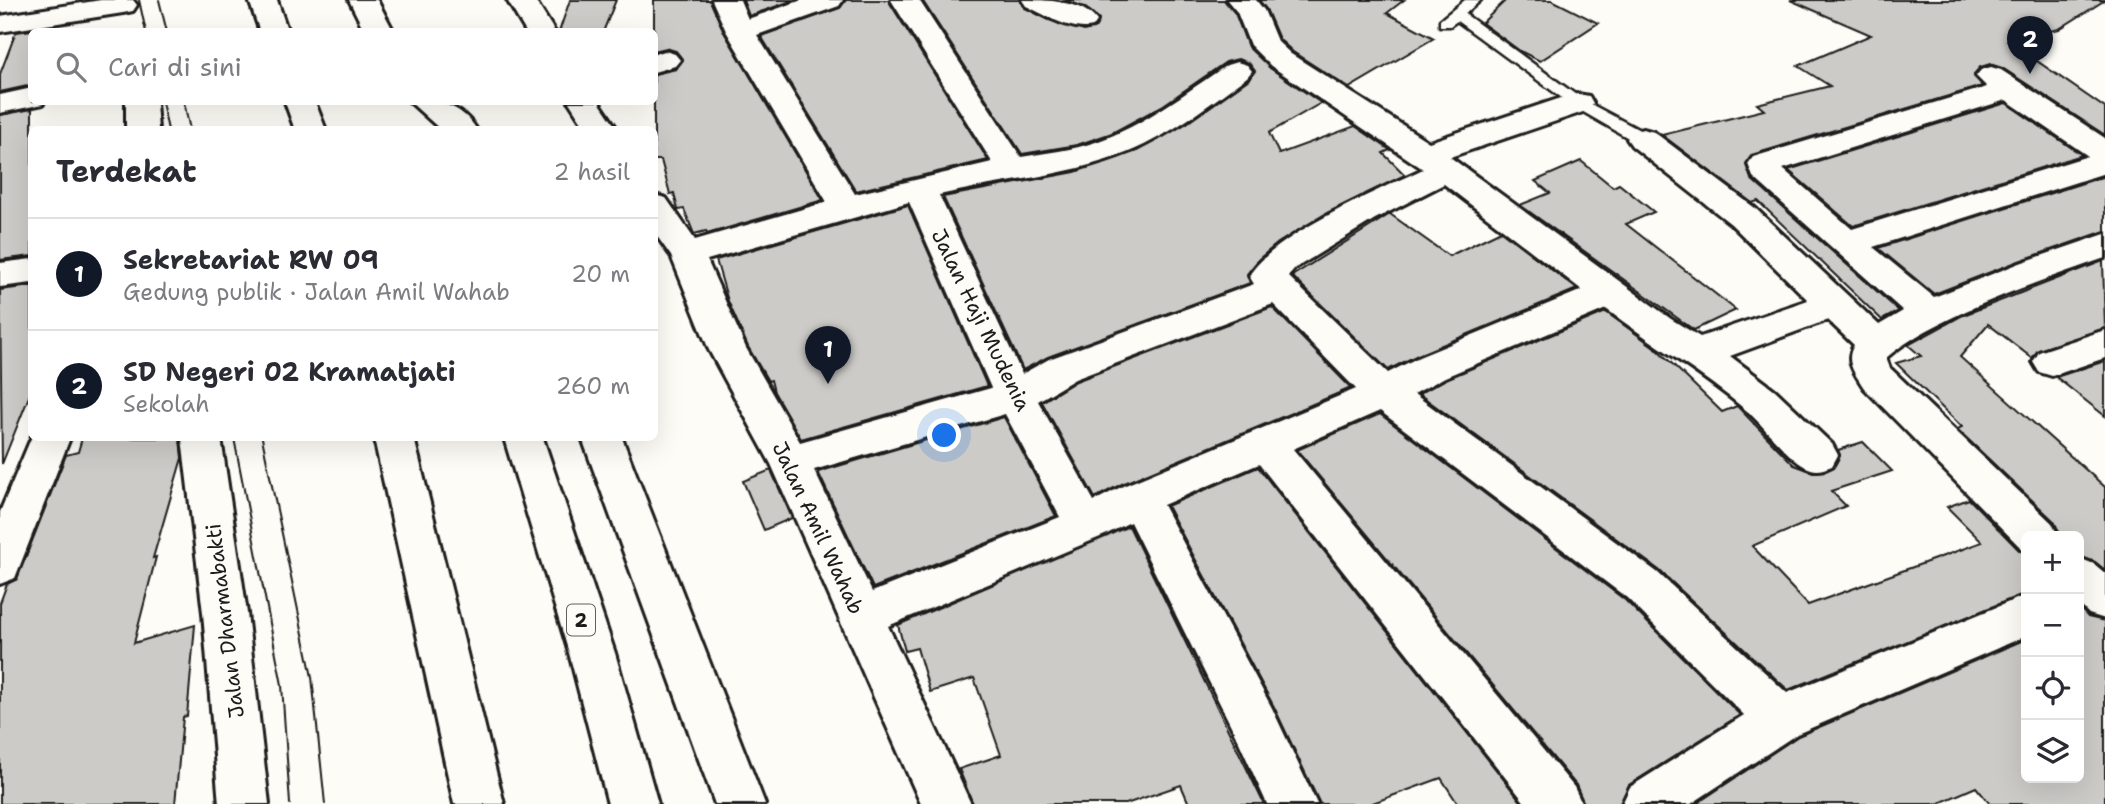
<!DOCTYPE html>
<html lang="id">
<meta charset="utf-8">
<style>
:root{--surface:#fff;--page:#f2f2f3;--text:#2b2b33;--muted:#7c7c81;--line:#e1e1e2;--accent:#111827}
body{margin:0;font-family:"Shantell Sans",sans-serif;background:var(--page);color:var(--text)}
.controls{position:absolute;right:21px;bottom:21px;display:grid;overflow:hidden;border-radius:10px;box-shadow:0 7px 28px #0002}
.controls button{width:63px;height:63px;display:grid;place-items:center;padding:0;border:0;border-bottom:2px solid var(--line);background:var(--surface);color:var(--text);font:35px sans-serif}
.you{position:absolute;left:945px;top:436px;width:24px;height:24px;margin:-18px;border:5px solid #fff;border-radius:50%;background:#1a73e8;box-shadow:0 0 0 10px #1a73e833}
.badge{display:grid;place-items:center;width:46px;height:46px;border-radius:50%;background:var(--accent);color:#fff;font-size:23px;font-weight:700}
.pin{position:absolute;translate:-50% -58px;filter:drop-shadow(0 2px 4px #0008)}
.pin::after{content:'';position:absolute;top:37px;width:24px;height:21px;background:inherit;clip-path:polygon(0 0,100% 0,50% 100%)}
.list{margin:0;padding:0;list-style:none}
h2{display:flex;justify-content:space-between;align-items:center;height:91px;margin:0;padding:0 28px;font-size:30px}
h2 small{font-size:23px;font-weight:400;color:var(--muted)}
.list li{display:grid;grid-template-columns:46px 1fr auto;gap:21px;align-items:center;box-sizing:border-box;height:112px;padding:0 28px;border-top:2px solid var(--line)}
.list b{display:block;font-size:26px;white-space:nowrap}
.list p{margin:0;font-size:23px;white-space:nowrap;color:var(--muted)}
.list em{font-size:23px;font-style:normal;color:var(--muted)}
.icon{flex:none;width:38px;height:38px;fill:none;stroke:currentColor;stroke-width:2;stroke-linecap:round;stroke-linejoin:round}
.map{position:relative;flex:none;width:2105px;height:804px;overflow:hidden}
.search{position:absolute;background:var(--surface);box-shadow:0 7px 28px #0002;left:28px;top:28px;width:630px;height:77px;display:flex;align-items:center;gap:18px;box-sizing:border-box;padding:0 24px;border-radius:10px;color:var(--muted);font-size:26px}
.panel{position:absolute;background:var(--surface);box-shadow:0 7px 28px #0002;left:28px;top:126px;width:630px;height:315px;border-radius:10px}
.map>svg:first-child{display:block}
.building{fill:#cccbc8;stroke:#1c1c1c;stroke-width:2}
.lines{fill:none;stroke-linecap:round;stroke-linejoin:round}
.lane-casing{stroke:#1c1c1c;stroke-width:5}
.street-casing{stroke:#1c1c1c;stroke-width:6}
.highway-casing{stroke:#1c1c1c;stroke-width:6}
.lane{fill:#fdfcf7;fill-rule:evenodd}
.street{fill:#fdfcf7;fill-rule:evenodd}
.highway{fill:#fdfcf7;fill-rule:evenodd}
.tram{stroke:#1c1c1c;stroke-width:2}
.labels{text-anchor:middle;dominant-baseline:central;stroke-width:5;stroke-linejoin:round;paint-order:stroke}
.shield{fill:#fdfcf7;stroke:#605f5e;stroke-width:2}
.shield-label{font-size:19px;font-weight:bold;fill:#1c1c1c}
.street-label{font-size:21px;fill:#1c1c1c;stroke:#fdfcf7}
</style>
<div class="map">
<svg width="2105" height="804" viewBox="0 0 2105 804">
<rect width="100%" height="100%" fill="#fdfcf7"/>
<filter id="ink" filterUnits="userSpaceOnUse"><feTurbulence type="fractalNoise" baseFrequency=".0143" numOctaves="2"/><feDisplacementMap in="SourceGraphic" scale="14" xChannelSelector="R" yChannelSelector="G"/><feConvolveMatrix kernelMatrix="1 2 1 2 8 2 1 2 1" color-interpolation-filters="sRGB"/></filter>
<g filter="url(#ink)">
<g class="building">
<path d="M 570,0 L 616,0 L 603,32 L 559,32 Z"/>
<path d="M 654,0 L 710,0 L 724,32 L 823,200 L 707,234 L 706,231 L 694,234 L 684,209 L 678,210 L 674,193 L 670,194 L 661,160 L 654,160 L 654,74 L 676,69 L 683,60 L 676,51 L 666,48 L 654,51 Z"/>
<path d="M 743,0 L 794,0 L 749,16 Z"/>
<path d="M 846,0 L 888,0 L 988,160 L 856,191 L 761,36 L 840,8 Z"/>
<path d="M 922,0 L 1019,0 L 1025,8 L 1049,20 L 1084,31 L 1095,28 L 1099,19 L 1084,7 L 1063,0 L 1224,0 L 1235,13 L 1248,47 L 1270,68 L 1321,103 L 1269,133 L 1279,154 L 1355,126 L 1390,150 L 1383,153 L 1405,175 L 1327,213 L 1278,243 L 1260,258 L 1247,274 L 1250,283 L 1048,357 L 1023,370 L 943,197 L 1075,172 L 1137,151 L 1187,123 L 1249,79 L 1255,71 L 1249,63 L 1238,59 L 1226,62 L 1162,106 L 1112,133 L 1077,145 L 1022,154 Z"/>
<path d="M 1259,0 L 1404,0 L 1387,13 L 1434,38 L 1349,88 L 1293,52 L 1279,39 L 1266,9 Z"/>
<path d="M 1506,0 L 1552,0 L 1598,23 L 1540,61 L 1520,51 L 1482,23 Z"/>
<path d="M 1790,0 L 2105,0 L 2059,29 L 2008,41 L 2105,108 L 2105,135 L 2002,68 L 1990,64 L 1980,67 L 1974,74 L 1982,86 L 1751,155 L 1746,165 L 1751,179 L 1899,311 L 1882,320 L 1758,201 L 1752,203 L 1662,135 L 1764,110 L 1757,104 L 1830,86 L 1798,66 L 1871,35 Z"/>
<path d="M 32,30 L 32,85 L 0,92 L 0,74 L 16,32 Z"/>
<path d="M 2006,103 L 2082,155 L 1853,226 L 1788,170 Z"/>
<path d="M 32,109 L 32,256 L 0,260 L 0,115 Z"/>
<path d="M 1581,161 L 1613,187 L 1619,184 L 1654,212 L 1626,224 L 1736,310 L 1694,330 L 1520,205 L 1550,193 L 1535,181 Z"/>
<path d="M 2105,176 L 2105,231 L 2019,261 L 1934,294 L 1878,248 Z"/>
<path d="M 908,205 L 987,386 L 801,439 L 774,392 L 771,380 L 768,381 L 748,347 L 728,301 L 716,260 Z"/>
<path d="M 1390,214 L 1449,256 L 1501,231 L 1577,289 L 1418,355 L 1388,370 L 1292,276 Z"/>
<path d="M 2103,261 L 2105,328 L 2038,350 L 2032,358 L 1988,324 L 1960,357 L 2105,487 L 2105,570 L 2095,562 L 2079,556 L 2079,536 L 2061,536 L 2054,521 L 1957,429 L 1962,427 L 1896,363 L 1921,356 L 1908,345 L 1961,316 Z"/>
<path d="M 32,286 L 32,389 L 2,464 L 0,290 Z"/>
<path d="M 1272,307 L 1351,388 L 1122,484 L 1095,498 L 1042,402 L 1076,381 Z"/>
<path d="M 1606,312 L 1657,349 L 1722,412 L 1737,406 L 1794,465 L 1813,472 L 1826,471 L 1834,467 L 1840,456 L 1838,450 L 1863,442 L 1892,471 L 1831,491 L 1846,506 L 1752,546 L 1808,605 L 1982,542 L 1947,507 L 1969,499 L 2020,551 L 2026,552 L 2026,593 L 1788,690 L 1659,570 L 1419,394 L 1446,379 Z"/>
<path d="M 2105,361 L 2105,416 L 2056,377 Z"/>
<path d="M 1380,414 L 1625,600 L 1740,715 L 1629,785 L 1620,804 L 1584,804 L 1576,785 L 1297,450 Z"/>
<path d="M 1004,417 L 1056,516 L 873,588 L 818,472 Z"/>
<path d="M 82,438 L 180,438 L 182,458 L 153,558 L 156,557 L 134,643 L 195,625 L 187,716 L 183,717 L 175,804 L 0,804 L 0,603 L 7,584 L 17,579 L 66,455 L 78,452 Z"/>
<path d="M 1258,467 L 1523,804 L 1458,804 L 1441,778 L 1370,804 L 1320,804 L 1274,707 L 1167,506 Z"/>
<path d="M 771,470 L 792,518 L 764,530 L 743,481 Z"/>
<path d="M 1129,526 L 1264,804 L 1189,804 L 1181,785 L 1126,804 L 973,804 L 959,769 L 1001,755 L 974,678 L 930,692 L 917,648 L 905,651 L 898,625 Z"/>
<path d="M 2079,607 L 2088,617 L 2105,621 L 2105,804 L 1990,804 L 1976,787 L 1937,804 L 1696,804 L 1798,736 L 2026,639 L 2026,778 L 2079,778 Z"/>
</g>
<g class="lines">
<defs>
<path id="lane" d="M 1465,0 L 1481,0 L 1465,14 L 1583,100 L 1649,135 L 1651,139 L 1649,143 L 1637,143 L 1573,106 L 1457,21 L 1450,26 L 1440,26 L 1440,20 Z"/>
<g id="street">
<path d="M 101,0 L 133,0 L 137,5 L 133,11 L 123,13 L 0,32 L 0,16 Z"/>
<path d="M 507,0 L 535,0 L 555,32 L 526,32 Z"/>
<path d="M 712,0 L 740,0 L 748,19 L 802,0 L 843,0 L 839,6 L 757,35 L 855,194 L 992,162 L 891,0 L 919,0 L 1021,157 C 1046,153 1072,150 1096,142 C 1143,126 1185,93 1227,65 L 1237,62 L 1247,65 L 1252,71 L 1247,77 C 1207,106 1166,139 1118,156 C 1061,177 998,181 939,195 L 1022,374 L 1049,359 L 1254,284 L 1249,276 C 1273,235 1379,190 1423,169 L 1271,66 L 1250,45 L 1237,12 L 1227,0 L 1256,0 L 1264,10 L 1277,41 L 1291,54 L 1429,142 L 1567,96 L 1578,94 L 1589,96 L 1593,103 L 1589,110 L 1450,157 L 1671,319 L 1700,337 L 1808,300 L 1731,224 L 1632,146 L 1627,139 L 1632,132 L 1643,129 L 1654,132 L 1755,208 L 1879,325 L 1903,311 L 1753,177 L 1748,164 L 1753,157 L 1987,87 L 1976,76 L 1981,70 L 1991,67 L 2001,70 L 2105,138 L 2105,173 L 1873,247 L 1934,297 L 2020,263 L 2105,234 L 2105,258 C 2043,280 1934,316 1886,358 L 1890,368 L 2052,523 L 2058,536 L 2026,536 L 2026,550 L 2022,549 L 1864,388 C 1855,373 1844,362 1854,345 L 1828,320 L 1730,356 L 1775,390 L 1832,444 L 1838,455 L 1832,466 C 1822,470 1816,472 1806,467 C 1789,459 1763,425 1747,411 C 1703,373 1652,344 1606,309 L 1445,377 L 1414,394 L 1657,572 L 1787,693 L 2026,595 L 2026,636 L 1797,734 L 1691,804 L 1622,804 L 1630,787 L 1744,715 L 1627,598 L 1380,411 L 1293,449 L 1574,787 L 1582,804 L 1526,804 L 1259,464 L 1163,505 L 1272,708 L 1317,804 L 1267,804 L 1238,740 L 1130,522 L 1105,535 L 888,626 L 971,804 L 921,804 L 771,464 L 709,350 L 671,256 L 654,232 L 654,195 L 666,198 L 695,240 L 827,202 L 726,31 ZM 2006,100 L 2088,156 L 1852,229 L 1783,169 ZM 1444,184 L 1582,290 L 1419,357 L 1388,373 L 1288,276 L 1294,269 L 1375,219 ZM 909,202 L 991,388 L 800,442 L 746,348 L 707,260 ZM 1273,304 L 1356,389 L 1123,486 L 1094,501 L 1038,401 L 1075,379 ZM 1005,414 L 1060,517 L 872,592 L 814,470 Z"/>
<path d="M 1022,0 C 1046,0 1082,0 1097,21 L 1093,27 C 1071,32 1046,15 1026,6 Z"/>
<path d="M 665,51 L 675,54 L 680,60 L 675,66 L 654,72 L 654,54 Z"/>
<path d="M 32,88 L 32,102 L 44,102 L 43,104 L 0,113 L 0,95 Z"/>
<path d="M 126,102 L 156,102 L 158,130 L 126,130 Z"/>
<path d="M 569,102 L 599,102 L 618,130 L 587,130 Z"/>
<path d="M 32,259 L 32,283 L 0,287 L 0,263 Z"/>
<path d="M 2105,330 L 2105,358 L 2052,376 L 2039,372 L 2033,362 L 2039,352 Z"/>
<path d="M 32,436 L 70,438 L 15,578 L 0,584 L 0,512 Z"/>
<path d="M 182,438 L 221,438 L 247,613 L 269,804 L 219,804 L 203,613 Z"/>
<path d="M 2079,558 L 2094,564 L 2105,573 L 2105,619 L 2089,614 L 2079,604 Z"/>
</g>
<g id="highway">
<path d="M 249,0 L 277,0 L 288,32 L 260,32 Z"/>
<path d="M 349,0 L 377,0 L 394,32 L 365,32 Z"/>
<path d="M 285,102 L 315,102 L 326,130 L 295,130 Z"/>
<path d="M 410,102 C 437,100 461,104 477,130 L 441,130 Z"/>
<path d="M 374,438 L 414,438 L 504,804 L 454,804 Z"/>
<path d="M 504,438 L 543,438 L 615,653 L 658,804 L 608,804 L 569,653 Z"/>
<path d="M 582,438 L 622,438 L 765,804 L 715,804 Z"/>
</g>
</defs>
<use href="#lane" class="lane-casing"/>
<use href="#street" class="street-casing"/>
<use href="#highway" class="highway-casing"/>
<use href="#lane" class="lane"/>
<use href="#street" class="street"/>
<use href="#highway" class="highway"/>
<g class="tram">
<path d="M 139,0 L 146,32"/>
<path d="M 159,0 L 167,32"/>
<path d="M 162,102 L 168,130"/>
<path d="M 184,102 L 190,130"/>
<path d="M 234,438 L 282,685 L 290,804"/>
<path d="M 262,438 L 312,677 L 325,804"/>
</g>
</g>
</g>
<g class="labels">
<rect class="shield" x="567" y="604.5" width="28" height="31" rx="5"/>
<g class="shield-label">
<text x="581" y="620">2</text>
</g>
<g class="street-label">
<text transform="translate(981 320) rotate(64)">Jalan Haji Mudenia</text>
<text transform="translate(818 528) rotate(65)">Jalan Amil Wahab</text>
<text transform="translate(225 621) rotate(-97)">Jalan Dharmabakti</text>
</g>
</g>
</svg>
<div class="controls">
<button>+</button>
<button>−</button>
<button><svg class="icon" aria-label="locate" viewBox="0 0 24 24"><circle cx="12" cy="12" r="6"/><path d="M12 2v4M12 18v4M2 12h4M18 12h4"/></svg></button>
<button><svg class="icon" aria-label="layers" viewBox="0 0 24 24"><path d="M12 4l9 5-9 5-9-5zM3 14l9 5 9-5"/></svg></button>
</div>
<div class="you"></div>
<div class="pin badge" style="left:828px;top:384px">1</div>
<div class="pin badge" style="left:2030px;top:74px">2</div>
<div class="search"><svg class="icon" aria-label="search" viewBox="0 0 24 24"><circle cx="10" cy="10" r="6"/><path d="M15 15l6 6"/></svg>Cari di sini</div>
<section class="panel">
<h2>Terdekat<small>2 hasil</small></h2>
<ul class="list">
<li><span class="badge">1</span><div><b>Sekretariat RW 09</b><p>Gedung publik · Jalan Amil Wahab</p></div><em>20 m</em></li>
<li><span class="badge">2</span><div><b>SD Negeri 02 Kramatjati</b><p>Sekolah</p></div><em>260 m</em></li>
</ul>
</section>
</div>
